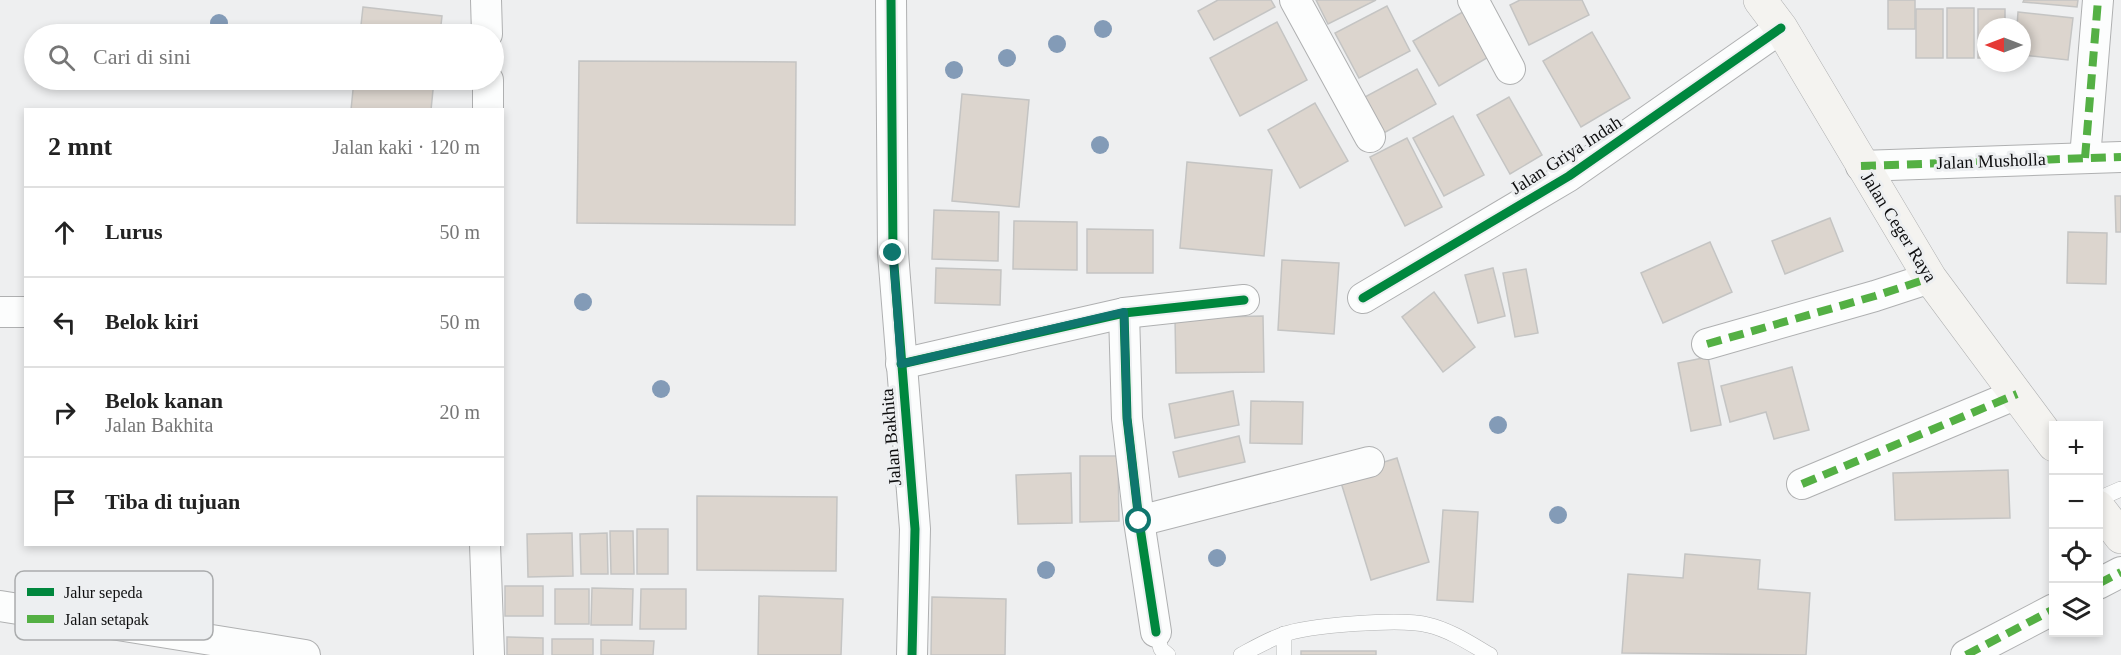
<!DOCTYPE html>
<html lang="id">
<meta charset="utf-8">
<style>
:root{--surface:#fff;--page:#f2f2f2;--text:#222;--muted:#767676;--line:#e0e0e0}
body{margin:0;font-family:Georgia,serif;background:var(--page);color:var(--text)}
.controls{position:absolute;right:18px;bottom:18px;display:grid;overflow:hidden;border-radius:0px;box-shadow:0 3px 9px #0003}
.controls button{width:54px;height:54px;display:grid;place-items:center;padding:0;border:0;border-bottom:2px solid var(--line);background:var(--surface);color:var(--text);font:30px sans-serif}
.compass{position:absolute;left:1977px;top:18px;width:54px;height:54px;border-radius:50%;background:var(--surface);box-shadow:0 3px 9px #0003;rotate:270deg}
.stop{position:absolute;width:18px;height:18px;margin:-14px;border:4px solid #0f766e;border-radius:50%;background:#fff}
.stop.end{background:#0f766e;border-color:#fff;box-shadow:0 2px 6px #0008}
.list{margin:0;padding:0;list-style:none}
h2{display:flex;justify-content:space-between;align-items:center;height:78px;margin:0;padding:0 24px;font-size:26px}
h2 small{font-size:20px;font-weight:400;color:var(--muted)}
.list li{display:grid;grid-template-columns:39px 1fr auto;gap:18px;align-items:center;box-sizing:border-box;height:90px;padding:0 24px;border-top:2px solid var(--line)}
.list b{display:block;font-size:22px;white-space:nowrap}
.list p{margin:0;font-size:20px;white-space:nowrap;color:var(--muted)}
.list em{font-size:20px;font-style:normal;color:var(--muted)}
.icon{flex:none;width:33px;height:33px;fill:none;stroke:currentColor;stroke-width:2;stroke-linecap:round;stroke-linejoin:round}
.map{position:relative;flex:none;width:2121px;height:655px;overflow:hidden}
.search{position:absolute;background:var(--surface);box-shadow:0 3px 9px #0003;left:24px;top:24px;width:480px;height:66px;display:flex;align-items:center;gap:15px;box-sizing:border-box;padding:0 21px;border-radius:33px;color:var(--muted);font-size:22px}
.panel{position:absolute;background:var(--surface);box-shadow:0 3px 9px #0003;left:24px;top:108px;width:480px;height:438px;border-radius:0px}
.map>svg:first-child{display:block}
.building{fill:#dcd5ce;stroke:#c4c4c3;stroke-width:1.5}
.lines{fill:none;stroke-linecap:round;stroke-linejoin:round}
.service-casing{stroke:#afb0b1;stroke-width:16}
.minor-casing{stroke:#afb0b1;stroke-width:32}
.secondary-casing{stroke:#afb0b1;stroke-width:34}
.service{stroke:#fcfdfd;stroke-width:15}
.minor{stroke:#fcfdfd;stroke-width:30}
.secondary{stroke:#f4f3f0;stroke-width:33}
.quiet{stroke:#54b044;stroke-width:8;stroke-dasharray:15 8;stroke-linecap:butt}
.cycleway-casing{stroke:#edeff1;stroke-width:13}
.cycleway{stroke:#00873e;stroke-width:9}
.tree{fill:#839bb7}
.route{stroke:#0f766e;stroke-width:8}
.labels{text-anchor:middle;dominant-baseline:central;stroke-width:6;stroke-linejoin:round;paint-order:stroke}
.street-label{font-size:18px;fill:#0e0e0f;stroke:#edeff1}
.key{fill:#edeff1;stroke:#aaacad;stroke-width:1.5}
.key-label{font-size:16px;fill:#0e0e0f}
</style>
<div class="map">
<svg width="2121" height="655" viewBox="0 0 2121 655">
<rect width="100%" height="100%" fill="#eeeff0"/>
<g class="building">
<path d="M 1218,0 L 1271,0 L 1275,7 L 1214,40 L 1198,11 Z"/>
<path d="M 1316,0 L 1376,0 L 1328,24 Z"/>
<path d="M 1520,0 L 1582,0 L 1589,15 L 1529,45 L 1510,5 Z"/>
<rect x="1888" y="0" width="27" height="29"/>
<path d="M 2024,0 L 2078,0 L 2077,7 L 2023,2 Z"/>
<path d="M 1387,6 L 1410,51 L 1359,78 L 1335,33 Z"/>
<path d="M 363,7 L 442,16 L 440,34 L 360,34 Z"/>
<rect x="1947" y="8" width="27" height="50"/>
<rect x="1916" y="9" width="27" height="49"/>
<path d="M 1978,9 L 2005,9 L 2005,27 L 1986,27 L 1986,58 L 1978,58 Z"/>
<path d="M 1466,10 L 1492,55 L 1439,86 L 1413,41 Z"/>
<path d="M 2018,12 L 2073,18 L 2068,60 L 2022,55 L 2022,27 L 2017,27 Z"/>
<path d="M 1277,22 L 1307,80 L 1240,116 L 1210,58 Z"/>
<path d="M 1592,32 L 1630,98 L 1581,127 L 1543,61 Z"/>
<path d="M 579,61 L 796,62 L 795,225 L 577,223 Z"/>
<path d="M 1417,69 L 1436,104 L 1382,134 L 1363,98 Z"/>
<path d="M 354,80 L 434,80 L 431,110 L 351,110 Z"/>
<path d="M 962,94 L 1029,100 L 1019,207 L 952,201 Z"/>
<path d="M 1509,97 L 1542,155 L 1510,174 L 1477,115 Z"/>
<path d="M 1315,103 L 1348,161 L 1300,188 L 1268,130 Z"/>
<path d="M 1453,116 L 1484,175 L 1444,196 L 1413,138 Z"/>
<path d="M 1407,138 L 1442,207 L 1405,226 L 1370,157 Z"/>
<path d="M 1187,162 L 1272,170 L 1264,256 L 1180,248 Z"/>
<path d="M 2115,196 L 2121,196 L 2121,232 L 2116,232 Z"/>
<path d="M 934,210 L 999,212 L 998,261 L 932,259 Z"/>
<path d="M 1830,218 L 1843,251 L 1785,274 L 1772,241 Z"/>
<path d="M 1014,221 L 1077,222 L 1077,270 L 1013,269 Z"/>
<path d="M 1087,229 L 1153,230 L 1153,273 L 1087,273 Z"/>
<path d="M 2068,232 L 2107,233 L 2106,284 L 2067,283 Z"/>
<path d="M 1710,242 L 1732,292 L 1663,323 L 1641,273 Z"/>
<path d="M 1282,260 L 1339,263 L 1334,334 L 1278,330 Z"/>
<path d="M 936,268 L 1001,270 L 1000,305 L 935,303 Z"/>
<path d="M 1493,268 L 1505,316 L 1478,323 L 1465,275 Z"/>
<path d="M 1526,269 L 1538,333 L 1515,337 L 1503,273 Z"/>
<path d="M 1434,292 L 1475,347 L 1443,372 L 1402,317 Z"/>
<path d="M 1263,316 L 1264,372 L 1176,373 L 1175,318 Z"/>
<path d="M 1708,357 L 1721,425 L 1691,431 L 1678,363 Z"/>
<path d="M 1792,367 L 1809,430 L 1774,439 L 1766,412 L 1730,422 L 1721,386 Z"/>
<path d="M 1233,391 L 1239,425 L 1175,438 L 1169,404 Z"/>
<path d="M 1251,401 L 1303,402 L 1302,444 L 1250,443 Z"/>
<path d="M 1239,436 L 1245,462 L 1179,477 L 1173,452 Z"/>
<path d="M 1080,456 L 1118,456 L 1119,521 L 1080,522 Z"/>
<path d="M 1397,458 L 1429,562 L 1371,580 L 1339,476 Z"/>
<path d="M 2008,470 L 2010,518 L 1895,520 L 1893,473 Z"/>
<path d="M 1071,473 L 1072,523 L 1018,524 L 1016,475 Z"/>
<path d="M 697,496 L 837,497 L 836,571 L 697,570 Z"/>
<path d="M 1443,510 L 1478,512 L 1473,602 L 1437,600 Z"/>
<rect x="637" y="529" width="31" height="45"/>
<path d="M 610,531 L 633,531 L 634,574 L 611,574 Z"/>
<path d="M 572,533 L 573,576 L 528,577 L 527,534 Z"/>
<path d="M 607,533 L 608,574 L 581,574 L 580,534 Z"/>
<path d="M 1685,554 L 1760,560 L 1758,589 L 1810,593 L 1806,655 L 1622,653 L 1628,574 L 1683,578 Z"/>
<rect x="505" y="586" width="38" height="30"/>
<path d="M 592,588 L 633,589 L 632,625 L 591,625 Z"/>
<rect x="555" y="589" width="34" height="35"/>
<path d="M 641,589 L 686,589 L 686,629 L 640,629 Z"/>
<path d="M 759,596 L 843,599 L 841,655 L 758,655 Z"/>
<path d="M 932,597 L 1006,599 L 1005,655 L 931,655 Z"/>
<path d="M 507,637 L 543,638 L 543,655 L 507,655 Z"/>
<rect x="552" y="639" width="41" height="16"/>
<path d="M 601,640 L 654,641 L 653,655 L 601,655 Z"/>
<rect x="1301" y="651" width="75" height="4"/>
</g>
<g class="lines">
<defs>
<g id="service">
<path d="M 2098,499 L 2121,489"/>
<path d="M 1156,632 L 1161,649 L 1168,655"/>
<path d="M 1284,634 L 1284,655"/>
<path d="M 1241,655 C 1254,648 1268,640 1282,635 C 1308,625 1401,618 1428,625 C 1450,630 1471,644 1490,655"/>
</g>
<g id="minor">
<path d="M 486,0 L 487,34"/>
<path d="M 891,0 L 893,253 L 915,529 L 912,655"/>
<path d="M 1295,0 L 1370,137"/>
<path d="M 1473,0 L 1510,69"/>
<path d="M 488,80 L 488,110"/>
<path d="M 2085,158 L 2098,0"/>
<path d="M 1861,166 L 2121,157"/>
<path d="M 1363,298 L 1569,176 L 1781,28"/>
<path d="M 0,312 L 26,312"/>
<path d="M 1124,313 L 1127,418 L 1139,521 L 1156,632"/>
<path d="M 1707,344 L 1875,296 L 1930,278"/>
<path d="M 901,364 L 1124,313 L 1244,300"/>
<path d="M 1802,484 L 2017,394"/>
<path d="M 1139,521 L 1369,462"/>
<path d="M 485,544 L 489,655"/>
<path d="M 2098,584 L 2121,572"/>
<path d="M 0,606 L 305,655"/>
<path d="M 1966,655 L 2054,609"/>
</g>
<g id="secondary">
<path d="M 1760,0 L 1781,28 L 1930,278 L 2054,445"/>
<path d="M 2098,507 L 2121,537"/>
</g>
</defs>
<use href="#service" class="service-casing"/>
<use href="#minor" class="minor-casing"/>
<use href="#secondary" class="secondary-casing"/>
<use href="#service" class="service"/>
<use href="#minor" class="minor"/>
<use href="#secondary" class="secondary"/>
<g class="quiet">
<path d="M 2085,158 L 2098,0"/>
<path d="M 1861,166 L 2121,157"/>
<path d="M 1707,344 L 1875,296 L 1930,278"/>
<path d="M 1802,484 L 2017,394"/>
<path d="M 2098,584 L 2121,572"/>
<path d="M 1966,655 L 2054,609"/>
</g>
<defs>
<g id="cycleway">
<path d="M 891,0 L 893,253 L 915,529 L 912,655"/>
<path d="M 1363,298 L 1569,176 L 1781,28"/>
<path d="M 1124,313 L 1127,418 L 1139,521 L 1156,632"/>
<path d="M 901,364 L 1124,313 L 1244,300"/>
</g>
</defs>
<use href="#cycleway" class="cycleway-casing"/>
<use href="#cycleway" class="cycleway"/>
</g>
<g class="tree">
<circle cx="219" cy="23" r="9"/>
<circle cx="1103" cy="29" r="9"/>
<circle cx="1057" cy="44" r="9"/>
<circle cx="1007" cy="58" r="9"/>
<circle cx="954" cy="70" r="9"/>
<circle cx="1100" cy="145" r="9"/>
<circle cx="583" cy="302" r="9"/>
<circle cx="661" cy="389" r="9"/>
<circle cx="1498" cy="425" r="9"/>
<circle cx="1558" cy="515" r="9"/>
<circle cx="1217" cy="558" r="9"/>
<circle cx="1046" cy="570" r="9"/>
</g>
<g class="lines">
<path class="route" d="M 893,253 L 901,364 L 1124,312 L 1127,418 L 1139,521"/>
</g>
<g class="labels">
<g class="street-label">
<text transform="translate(1566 155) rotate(-33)">Jalan Griya Indah</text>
<text transform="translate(1991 161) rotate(-2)">Jalan Musholla</text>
<text transform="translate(1899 227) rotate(58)">Jalan Ceger Raya</text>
<text transform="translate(891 437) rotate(-95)">Jalan Bakhita</text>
</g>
</g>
<rect x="15" y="571" width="198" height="69" rx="9" class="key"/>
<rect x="27" y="588" width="27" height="8" fill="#00873e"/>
<rect x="27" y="615" width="27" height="8" fill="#54b044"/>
<g class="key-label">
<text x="64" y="598">Jalur sepeda</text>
<text x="64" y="625">Jalan setapak</text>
</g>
</svg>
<div class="controls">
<button>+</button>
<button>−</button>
<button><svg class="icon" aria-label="locate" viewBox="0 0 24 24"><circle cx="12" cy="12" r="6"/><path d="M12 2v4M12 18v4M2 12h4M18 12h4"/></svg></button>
<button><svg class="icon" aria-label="layers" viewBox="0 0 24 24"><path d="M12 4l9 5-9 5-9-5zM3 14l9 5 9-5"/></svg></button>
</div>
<svg class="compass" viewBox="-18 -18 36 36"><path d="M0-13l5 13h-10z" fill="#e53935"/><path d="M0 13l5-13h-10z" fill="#767676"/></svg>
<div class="stop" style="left:1139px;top:521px"></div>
<div class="stop end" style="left:893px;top:253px"></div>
<div class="search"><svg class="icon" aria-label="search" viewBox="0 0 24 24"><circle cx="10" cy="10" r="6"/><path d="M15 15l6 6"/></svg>Cari di sini</div>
<section class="panel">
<h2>2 mnt<small>Jalan kaki · 120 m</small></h2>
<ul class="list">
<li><svg class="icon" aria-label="ahead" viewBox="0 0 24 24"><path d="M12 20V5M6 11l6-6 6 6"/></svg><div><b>Lurus</b></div><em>50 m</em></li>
<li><svg class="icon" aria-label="left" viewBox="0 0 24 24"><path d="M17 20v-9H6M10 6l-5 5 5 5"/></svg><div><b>Belok kiri</b></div><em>50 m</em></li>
<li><svg class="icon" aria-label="right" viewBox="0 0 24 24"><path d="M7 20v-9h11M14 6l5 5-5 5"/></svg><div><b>Belok kanan</b><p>Jalan Bakhita</p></div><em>20 m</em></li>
<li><svg class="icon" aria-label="arrive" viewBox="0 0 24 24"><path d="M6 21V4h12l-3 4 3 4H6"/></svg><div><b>Tiba di tujuan</b></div></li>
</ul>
</section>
</div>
